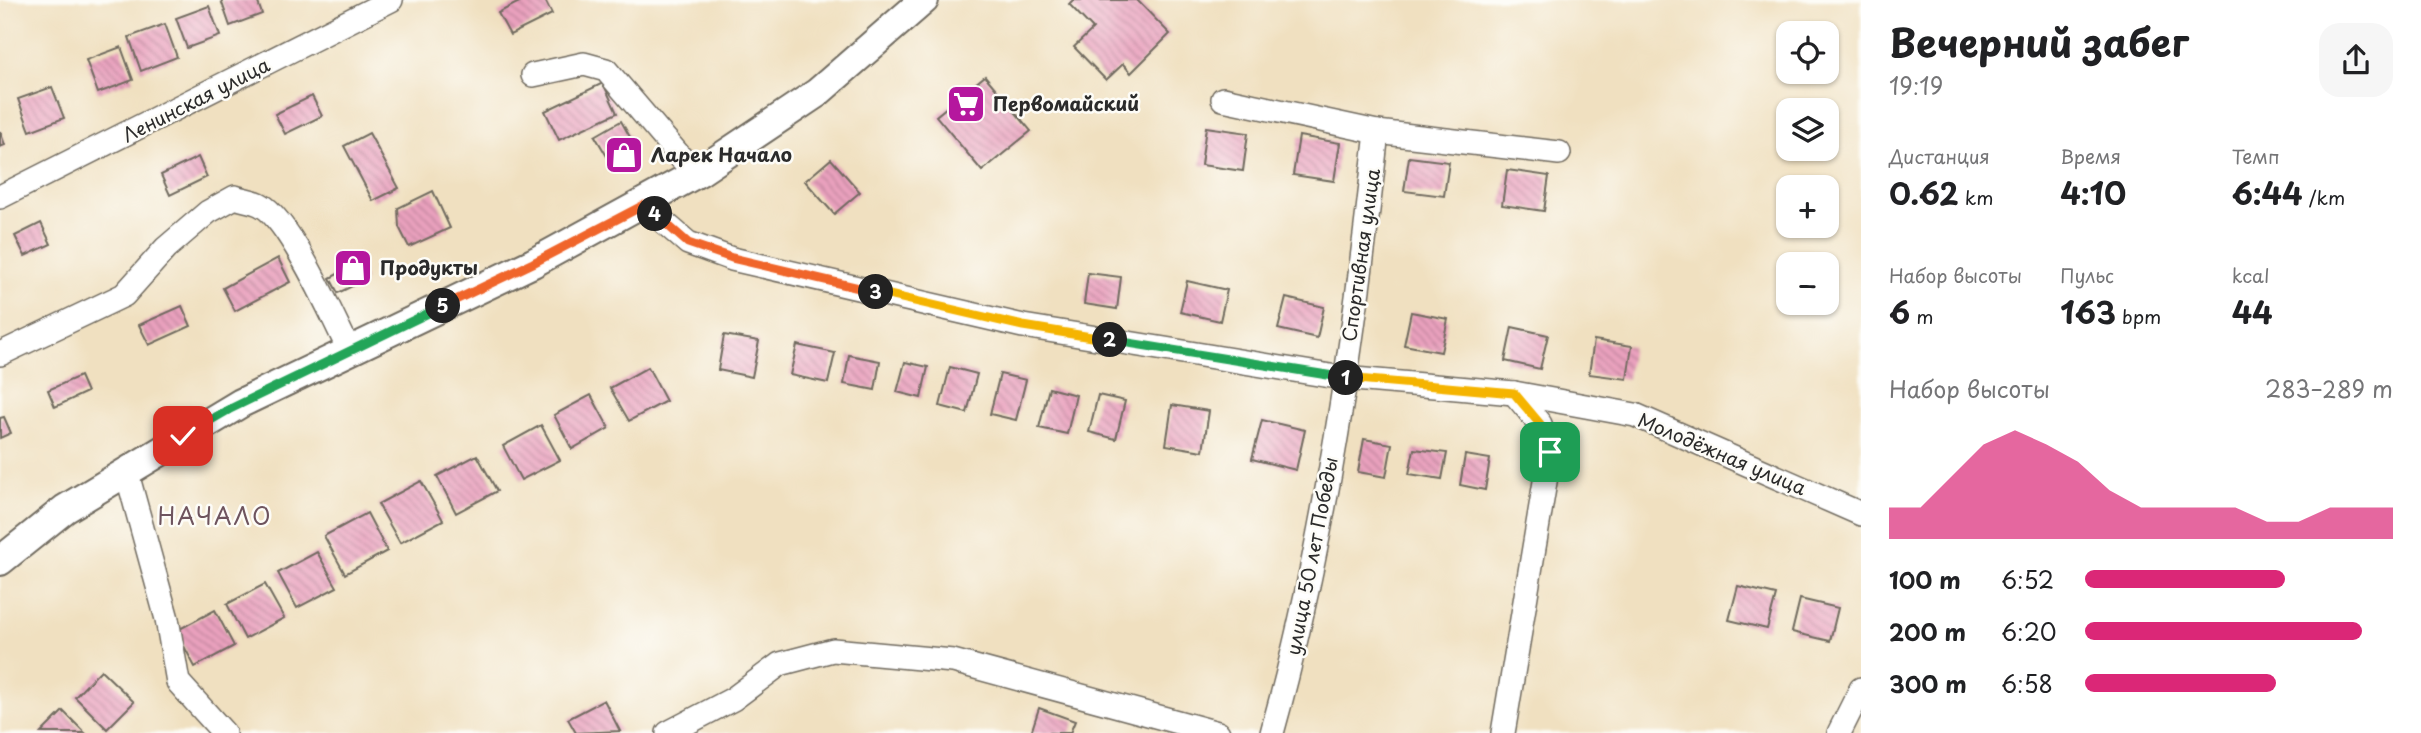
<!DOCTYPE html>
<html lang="ru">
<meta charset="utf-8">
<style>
body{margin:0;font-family:"Playpen Sans",sans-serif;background:#f6f6f6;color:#202124;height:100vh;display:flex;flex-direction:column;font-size:26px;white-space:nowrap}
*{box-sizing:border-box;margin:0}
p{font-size:23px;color:#757577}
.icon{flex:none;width:38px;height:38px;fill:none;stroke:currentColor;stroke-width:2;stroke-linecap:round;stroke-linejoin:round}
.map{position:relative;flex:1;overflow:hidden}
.panel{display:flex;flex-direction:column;background:#fff;width:560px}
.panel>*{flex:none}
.fabs{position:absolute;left:1776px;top:21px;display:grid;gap:14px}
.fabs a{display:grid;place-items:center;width:63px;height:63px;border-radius:14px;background:#fff;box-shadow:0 2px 5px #0004;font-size:35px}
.pin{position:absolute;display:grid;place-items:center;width:60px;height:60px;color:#fff;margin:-30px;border-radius:14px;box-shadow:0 4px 10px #0006}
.km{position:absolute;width:35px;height:35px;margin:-18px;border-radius:50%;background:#222;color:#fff;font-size:19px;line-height:35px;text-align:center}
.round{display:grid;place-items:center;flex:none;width:74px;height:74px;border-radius:21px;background:#f6f6f6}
.head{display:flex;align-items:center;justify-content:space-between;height:119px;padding:0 28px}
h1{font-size:38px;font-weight:700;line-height:52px}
.figures{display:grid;grid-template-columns:repeat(3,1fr);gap:10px;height:119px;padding:7px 28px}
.figures div{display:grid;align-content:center}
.figures b{font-size:30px;font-weight:700}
.figures small{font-size:19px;font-weight:400}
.figures p{font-size:19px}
.chart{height:196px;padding:14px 28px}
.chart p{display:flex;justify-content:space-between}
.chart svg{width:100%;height:126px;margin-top:7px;fill:#db2777;opacity:.7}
ul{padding:0 28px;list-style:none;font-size:23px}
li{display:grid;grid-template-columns:112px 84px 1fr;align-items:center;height:52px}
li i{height:18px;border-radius:9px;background:#db2777}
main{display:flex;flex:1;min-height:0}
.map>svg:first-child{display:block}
</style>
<main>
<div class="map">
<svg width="1861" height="733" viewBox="0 0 1861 733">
<defs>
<pattern id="building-back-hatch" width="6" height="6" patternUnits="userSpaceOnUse" patternTransform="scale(1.75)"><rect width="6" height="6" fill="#eaa1be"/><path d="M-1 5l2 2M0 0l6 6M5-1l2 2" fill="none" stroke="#be839b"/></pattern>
</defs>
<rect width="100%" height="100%" fill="#fdfcf7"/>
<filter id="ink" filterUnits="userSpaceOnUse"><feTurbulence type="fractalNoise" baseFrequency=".0143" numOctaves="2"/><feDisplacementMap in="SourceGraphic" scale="14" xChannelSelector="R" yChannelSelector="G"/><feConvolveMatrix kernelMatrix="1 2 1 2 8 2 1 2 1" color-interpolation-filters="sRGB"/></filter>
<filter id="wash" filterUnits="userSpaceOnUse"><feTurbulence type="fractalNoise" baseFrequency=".00686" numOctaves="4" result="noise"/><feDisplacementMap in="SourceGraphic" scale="28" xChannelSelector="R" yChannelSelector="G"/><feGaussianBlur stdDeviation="1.57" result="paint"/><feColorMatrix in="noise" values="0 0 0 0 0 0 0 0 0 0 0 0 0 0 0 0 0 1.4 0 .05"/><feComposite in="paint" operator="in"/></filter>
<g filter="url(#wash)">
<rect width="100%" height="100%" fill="#f0e0c0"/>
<g id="blocks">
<g fill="url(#building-back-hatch)">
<path d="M221 0H257L262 14 230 26Z"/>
<path d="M523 0H545L552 14 510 35 498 13Z"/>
<path d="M1073 0H1137L1170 34 1131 73 1123 64 1106 80 1074 47 1093 29 1069 4Z"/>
<path d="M209 6 220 36 187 48 176 18Z"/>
<path d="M165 24 177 57 141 71 129 37Z"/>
<path d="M121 47 133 80 98 93 86 60Z"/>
<path d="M985 76 1031 131 982 171 936 116Z"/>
<path d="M603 83 617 113 559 140 545 111Z"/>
<path d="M52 87 64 118 30 131 18 99Z"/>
<path d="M312 96 322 116 285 134 275 114Z"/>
<path d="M621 121 634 144 608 158 595 136Z"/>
<path d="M1206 127 1248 133 1243 171 1201 165Z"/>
<path d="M0 131 5 145 0 147Z"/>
<path d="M369 133 399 188 373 201 344 146Z"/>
<path d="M1299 136 1340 143 1334 181 1293 175Z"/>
<path d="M198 157 207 177 170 195 161 175Z"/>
<path d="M1409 157 1449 162 1444 196 1404 191Z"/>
<path d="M831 159 860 192 834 214 805 181Z"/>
<path d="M1507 170 1549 176 1544 211 1502 205Z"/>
<path d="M433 191 450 228 409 247 399 227 398 208Z"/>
<path d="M41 223 51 244 25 256 15 236Z"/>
<path d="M278 258 290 282 235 311 223 288Z"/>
<path d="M357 264 365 280 338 293 330 278Z"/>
<path d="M1088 273 1121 277 1117 309 1084 304Z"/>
<path d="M1187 281 1227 290 1220 321 1180 312Z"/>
<path d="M1286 298 1324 307 1317 338 1278 329Z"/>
<path d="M182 306 191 326 149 345 139 325Z"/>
<path d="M1411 312 1448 319 1441 352 1404 345Z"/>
<path d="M1512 327 1548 335 1540 369 1505 361Z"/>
<path d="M724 335 759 341 752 377 718 370Z"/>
<path d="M1594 340 1632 346 1627 379 1589 374Z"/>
<path d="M797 345 835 353 828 383 790 375Z"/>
<path d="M849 355 880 361 875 390 844 384Z"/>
<path d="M905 362 928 367 921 398 897 392Z"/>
<path d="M648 367 666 401 629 421 610 388Z"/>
<path d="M950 367 977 374 967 413 940 406Z"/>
<path d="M1000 374 1026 380 1016 420 990 414Z"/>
<path d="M80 376 87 392 55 407 48 390Z"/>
<path d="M1049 388 1076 395 1067 434 1039 428Z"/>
<path d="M591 395 609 428 572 449 554 415Z"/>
<path d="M1098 395 1125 401 1116 439 1089 432Z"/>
<path d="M1172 405 1209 411 1203 451 1166 445Z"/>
<path d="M4 417 11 433 0 438V418Z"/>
<path d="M1262 420 1305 430 1296 470 1252 459Z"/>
<path d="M541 425 560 460 521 480 503 446Z"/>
<path d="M1364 439 1392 444 1386 477 1358 472Z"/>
<path d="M1414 449 1447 453 1442 479 1409 474Z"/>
<path d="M477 455 497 491 456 513 437 476Z"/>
<path d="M1465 455 1490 459 1485 490 1460 485Z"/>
<path d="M421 481 443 520 400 543 378 504Z"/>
<path d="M367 513 387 551 345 574 324 536Z"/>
<path d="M317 552 337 587 297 608 278 573Z"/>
<path d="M265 584 284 618 245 639 227 604Z"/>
<path d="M1738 586 1776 595 1767 629 1729 620Z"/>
<path d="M1800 599 1838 608 1830 641 1792 632Z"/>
<path d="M215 610 234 646 195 667 176 631Z"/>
<path d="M101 670 134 702 107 729 75 697Z"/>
<path d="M604 700 620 731 576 733 568 719Z"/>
<path d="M1039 708 1075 721 1070 733H1031Z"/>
<path d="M63 711 85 733H41Z"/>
</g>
</g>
</g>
<g filter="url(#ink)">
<use href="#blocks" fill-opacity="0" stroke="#706a5f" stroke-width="2"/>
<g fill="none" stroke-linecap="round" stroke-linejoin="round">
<defs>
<g id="minor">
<path d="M533 75 584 64 606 70 683 160 699 172"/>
<path d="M1223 99 1377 132 1559 153"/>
<path d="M0 197 391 0"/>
<path d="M644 205 688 243 732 259 1023 326 1343 378 1514 393 1635 415 1861 514"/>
<path d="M0 354 124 295 166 248 208 212 235 197C243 200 254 201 261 205 290 220 334 319 349 350"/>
<path d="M126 470 167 619 178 682 224 733"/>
<path d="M668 733 733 699 780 664 833 650 953 661 1218 733"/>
<path d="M1272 733C1326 539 1355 332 1377 132"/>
<path d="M1503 733 1550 452 1540 424 1514 393"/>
<path d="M1839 733 1861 689"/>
</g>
<path id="major" d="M0 561 65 509 241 403 533 263 699 172 817 93 924 0"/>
</defs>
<use href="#minor" stroke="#706a5f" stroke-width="26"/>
<use href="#major" stroke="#706a5f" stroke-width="32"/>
<use href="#minor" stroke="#fff" stroke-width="23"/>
<use href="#major" stroke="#fff" stroke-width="28"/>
</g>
</g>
<g fill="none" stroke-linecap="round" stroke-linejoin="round" filter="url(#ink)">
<defs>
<path id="split-1" d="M1346 378 1514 393 1540 424 1550 452"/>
<path id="split-2" d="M1110 340 1346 378"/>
<path id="split-3" d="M876 292 1023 326 1110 340"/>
<path id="split-4" d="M655 214 688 243 732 258 876 292"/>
<path id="split-5" d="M443 306 533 263 644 205 655 214"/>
<path id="split-6" d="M228 410 443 306"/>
<path id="split-7" d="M183 436 228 410"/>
</defs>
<use href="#split-1" stroke="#fff" stroke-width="14"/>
<use href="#split-2" stroke="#fff" stroke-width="14"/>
<use href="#split-3" stroke="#fff" stroke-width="14"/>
<use href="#split-4" stroke="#fff" stroke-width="14"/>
<use href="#split-5" stroke="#fff" stroke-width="14"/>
<use href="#split-6" stroke="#fff" stroke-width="14"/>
<use href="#split-7" stroke="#fff" stroke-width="14"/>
<use href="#split-1" stroke="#f5b400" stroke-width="9"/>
<use href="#split-2" stroke="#22a559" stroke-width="9"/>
<use href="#split-3" stroke="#f5b400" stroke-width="9"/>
<use href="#split-4" stroke="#f0652b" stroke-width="9"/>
<use href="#split-5" stroke="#f0652b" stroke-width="9"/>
<use href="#split-6" stroke="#22a559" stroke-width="9"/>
<use href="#split-7" stroke="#22a559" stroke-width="9"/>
</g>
<defs>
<symbol id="supermarket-square" viewBox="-11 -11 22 22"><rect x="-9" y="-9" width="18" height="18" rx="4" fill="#b5179e" stroke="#fdfcf7"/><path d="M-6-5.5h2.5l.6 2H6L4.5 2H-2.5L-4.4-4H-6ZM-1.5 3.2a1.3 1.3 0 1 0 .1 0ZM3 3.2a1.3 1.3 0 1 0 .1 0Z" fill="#fff"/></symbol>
<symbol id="shop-square" viewBox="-11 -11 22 22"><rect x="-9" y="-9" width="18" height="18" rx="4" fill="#b5179e" stroke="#fdfcf7"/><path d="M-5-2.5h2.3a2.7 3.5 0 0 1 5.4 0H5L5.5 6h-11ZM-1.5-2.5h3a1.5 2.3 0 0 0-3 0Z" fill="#fff"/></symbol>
</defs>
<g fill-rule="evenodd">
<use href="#supermarket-square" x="944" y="82" width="44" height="44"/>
<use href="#shop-square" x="602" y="133" width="44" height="44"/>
<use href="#shop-square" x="331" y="246" width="44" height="44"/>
</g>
<g text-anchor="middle" stroke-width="5" stroke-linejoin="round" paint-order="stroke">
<g font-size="19" fill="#2b2b2b" stroke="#fdfcf7">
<text transform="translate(196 100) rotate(-27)" y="7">Ленинская улица</text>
<text transform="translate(1361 255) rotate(-82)" y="7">Спортивная улица</text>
<text transform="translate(1722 454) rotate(23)" y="7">Молодёжная улица</text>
<text transform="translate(1312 556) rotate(-79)" y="7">улица 50 лет Победы</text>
</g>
<g font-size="19" font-weight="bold" fill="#2b2b2b" stroke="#fdfcf7" text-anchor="start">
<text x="993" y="111">Первомайский</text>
<text x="651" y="162">Ларек Начало</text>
<text x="380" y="275">Продукты</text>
</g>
<g font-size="23" letter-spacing="2" fill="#6e545e" stroke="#fdfcf7">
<text x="215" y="525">НАЧАЛО</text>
</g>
</g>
</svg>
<div class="fabs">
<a><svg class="icon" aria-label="locate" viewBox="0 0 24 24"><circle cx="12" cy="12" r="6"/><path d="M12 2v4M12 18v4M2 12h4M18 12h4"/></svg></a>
<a><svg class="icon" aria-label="layers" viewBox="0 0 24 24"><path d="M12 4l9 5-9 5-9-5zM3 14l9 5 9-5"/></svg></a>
<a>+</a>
<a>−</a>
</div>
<div class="pin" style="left:1550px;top:452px;background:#1e9e55"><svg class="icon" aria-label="arrive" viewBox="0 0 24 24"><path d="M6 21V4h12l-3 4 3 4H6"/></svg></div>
<div class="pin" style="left:183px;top:436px;background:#d93025"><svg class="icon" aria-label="check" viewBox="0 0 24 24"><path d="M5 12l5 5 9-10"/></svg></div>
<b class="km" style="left:1346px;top:378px">1</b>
<b class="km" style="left:1110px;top:340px">2</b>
<b class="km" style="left:876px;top:292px">3</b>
<b class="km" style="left:655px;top:214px">4</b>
<b class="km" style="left:443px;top:306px">5</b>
</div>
<section class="panel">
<div class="head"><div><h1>Вечерний забег</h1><p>19:19</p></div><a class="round"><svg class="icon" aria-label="share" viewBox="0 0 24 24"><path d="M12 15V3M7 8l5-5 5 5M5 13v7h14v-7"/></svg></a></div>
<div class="figures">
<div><p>Дистанция</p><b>0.62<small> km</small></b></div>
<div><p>Время</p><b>4:10</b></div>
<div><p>Темп</p><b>6:44<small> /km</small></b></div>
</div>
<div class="figures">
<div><p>Набор высоты</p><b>6<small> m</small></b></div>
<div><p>Пульс</p><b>163<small> bpm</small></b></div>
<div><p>kcal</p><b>44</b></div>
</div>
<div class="chart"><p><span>Набор высоты</span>283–289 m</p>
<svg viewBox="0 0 160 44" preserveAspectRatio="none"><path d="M0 44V33L10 33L20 22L30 11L40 6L50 11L60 17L70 27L80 33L90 33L100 33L110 33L120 38L130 38L140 33L150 33L160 33V44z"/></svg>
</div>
<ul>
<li><b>100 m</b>6:52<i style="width:65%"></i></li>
<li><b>200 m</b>6:20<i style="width:90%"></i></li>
<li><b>300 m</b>6:58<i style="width:62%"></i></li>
</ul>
</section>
</main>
